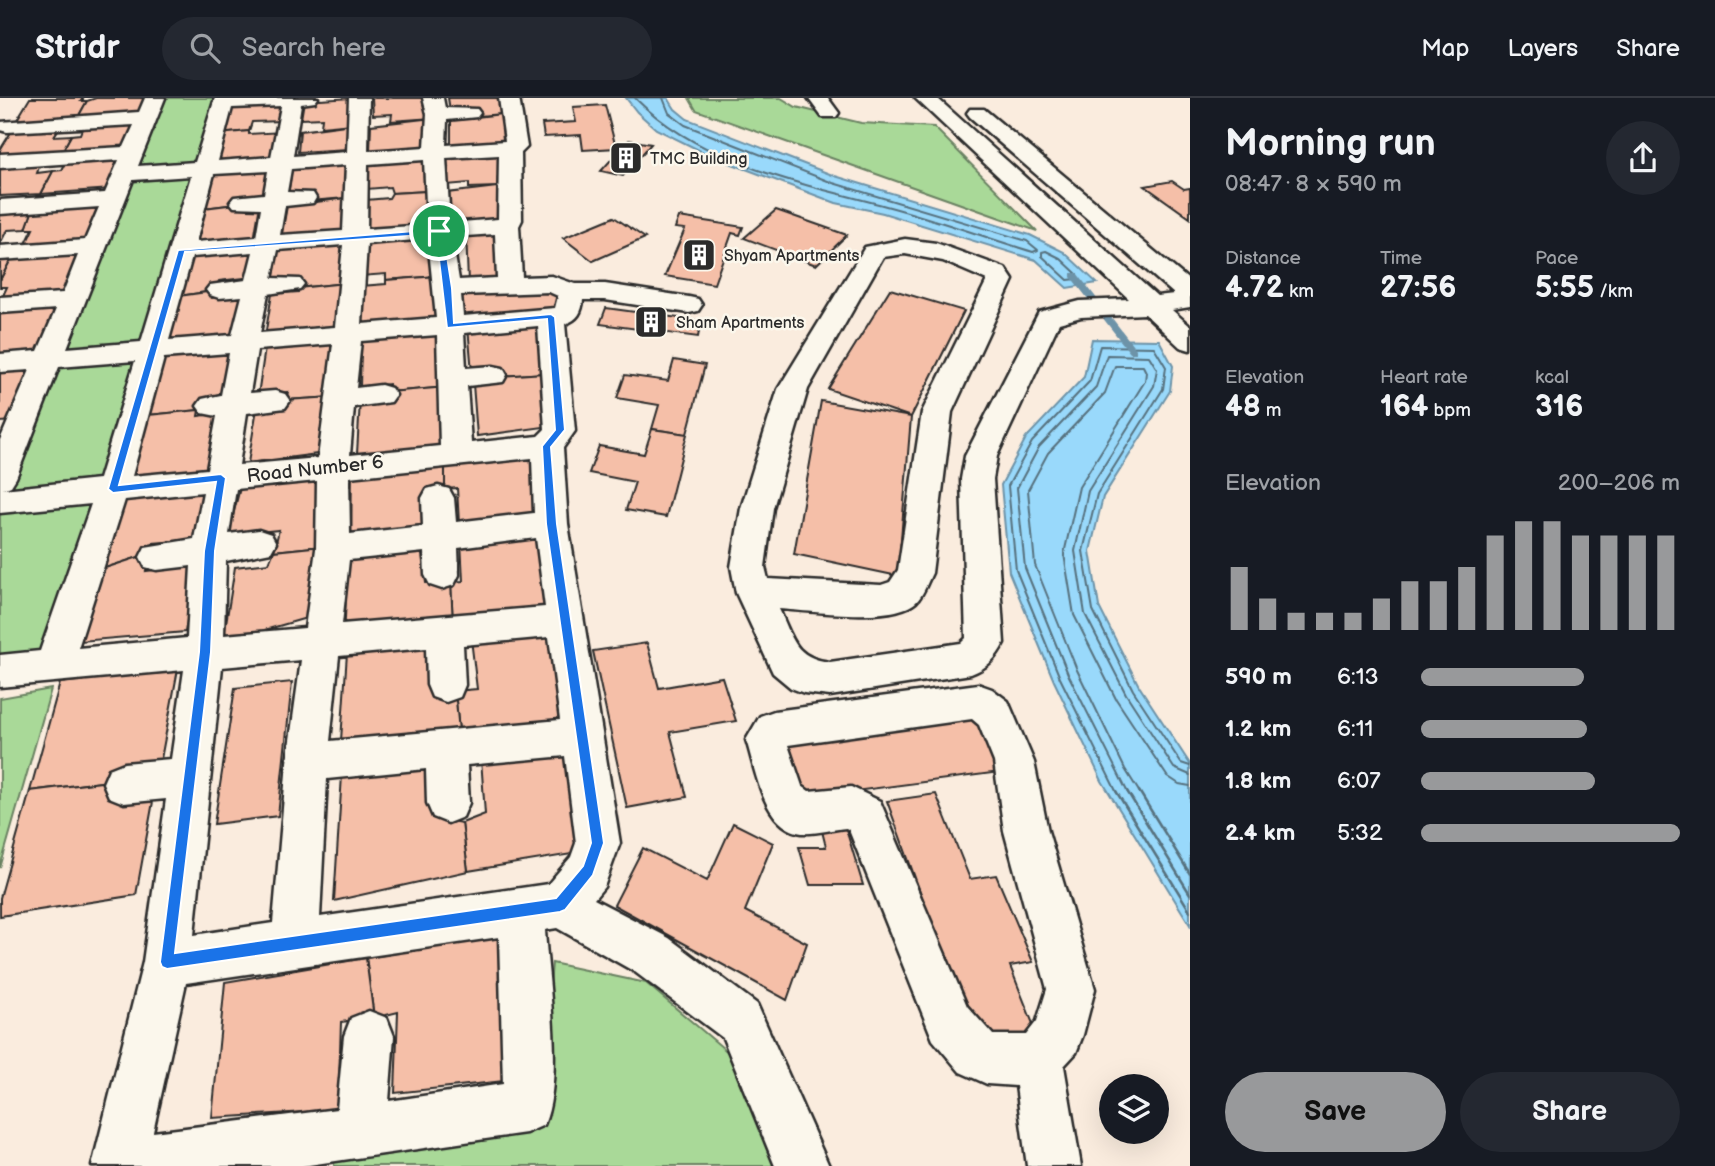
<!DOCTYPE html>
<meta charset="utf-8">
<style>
body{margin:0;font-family:"Balsamiq Sans",sans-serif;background:#242831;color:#f1f3f6;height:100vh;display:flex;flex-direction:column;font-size:26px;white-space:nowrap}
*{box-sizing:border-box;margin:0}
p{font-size:23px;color:#9ea1a6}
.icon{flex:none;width:38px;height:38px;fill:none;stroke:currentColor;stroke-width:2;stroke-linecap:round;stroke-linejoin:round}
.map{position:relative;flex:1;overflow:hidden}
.side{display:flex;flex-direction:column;background:#171b24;width:525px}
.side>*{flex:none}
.tools{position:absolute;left:1099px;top:976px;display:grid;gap:14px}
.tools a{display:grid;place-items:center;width:70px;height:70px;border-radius:50%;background:#171b24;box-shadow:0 7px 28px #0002;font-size:35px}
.pin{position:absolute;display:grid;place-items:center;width:60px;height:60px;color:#fff;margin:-30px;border:4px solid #fff;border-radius:50%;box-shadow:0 2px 7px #0007}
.round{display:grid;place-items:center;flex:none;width:74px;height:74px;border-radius:37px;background:#242831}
.overview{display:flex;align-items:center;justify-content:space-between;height:119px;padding:0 35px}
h1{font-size:38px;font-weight:700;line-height:52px}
.figures{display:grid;grid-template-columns:repeat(3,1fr);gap:10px;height:119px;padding:7px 35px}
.figures div{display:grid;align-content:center}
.figures b{font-size:30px;font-weight:700}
.figures small{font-size:19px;font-weight:400}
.figures p{font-size:19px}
.chart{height:196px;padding:14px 35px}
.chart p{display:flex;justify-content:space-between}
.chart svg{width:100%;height:126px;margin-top:7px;stroke:#98999b;stroke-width:6}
.button{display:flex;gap:14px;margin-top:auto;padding:14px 35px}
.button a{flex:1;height:80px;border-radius:42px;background:#98999b;color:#111;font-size:28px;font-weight:700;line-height:80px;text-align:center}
.button a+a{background:#242831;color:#f1f3f6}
ul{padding:0 35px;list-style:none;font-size:23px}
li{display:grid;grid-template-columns:112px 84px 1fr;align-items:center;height:52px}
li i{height:18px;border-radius:9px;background:#98999b}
header{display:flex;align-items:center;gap:42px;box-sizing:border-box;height:98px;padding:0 35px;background:#171b24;border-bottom:2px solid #363941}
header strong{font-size:33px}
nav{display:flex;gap:38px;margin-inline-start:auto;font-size:24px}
.search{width:490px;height:63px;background:#242831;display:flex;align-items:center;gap:18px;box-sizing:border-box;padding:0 24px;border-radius:38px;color:#9ea1a6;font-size:26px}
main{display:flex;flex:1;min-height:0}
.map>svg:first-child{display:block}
</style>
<header>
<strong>Stridr</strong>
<div class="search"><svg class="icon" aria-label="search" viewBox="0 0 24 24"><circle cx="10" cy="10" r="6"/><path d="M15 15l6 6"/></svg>Search here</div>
<nav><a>Map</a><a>Layers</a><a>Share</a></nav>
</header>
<main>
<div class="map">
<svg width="1190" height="1068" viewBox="0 0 1190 1068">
<rect width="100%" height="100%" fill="#faecde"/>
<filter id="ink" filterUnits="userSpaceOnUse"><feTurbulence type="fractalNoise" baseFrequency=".0143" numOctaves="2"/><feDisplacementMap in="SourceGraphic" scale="14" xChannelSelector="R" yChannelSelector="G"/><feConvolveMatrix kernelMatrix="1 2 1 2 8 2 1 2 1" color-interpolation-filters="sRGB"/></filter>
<g filter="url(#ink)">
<g fill="#a9d998" stroke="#6a8262" stroke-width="2">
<path d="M161 0H219L196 70 134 73Z"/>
<path d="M689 0H781L796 9 861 25 934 29 1037 133 696 12Z"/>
<path d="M197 74 148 250 53 257 130 79Z"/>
<path d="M138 262 112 386 2 396 50 267Z"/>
<path d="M105 404 49 562 0 563V409Z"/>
<path d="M51 591 0 770V600Z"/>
<path d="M552 865 646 885 736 961 775 1068H334V1062L539 1017Z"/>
</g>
<g fill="#99d9fb" stroke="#6d93a8" stroke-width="2">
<path d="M626 0H668L675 11 687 21 835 78 1030 137 1064 154 1097 185 1067 190 1036 162 883 115 836 105 711 58 656 31 637 14Z"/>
<path d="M1092 241 1159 242 1173 268 1170 293 1103 399 1090 453 1099 509 1139 588 1190 666V827L1102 683 1054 583 1009 474 1001 387 1026 340 1084 279Z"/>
</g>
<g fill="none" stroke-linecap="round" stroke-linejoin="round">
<g stroke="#57717e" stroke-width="2">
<path d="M635 0C701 66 799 85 886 108 935 121 984 139 1033 154L1038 152 1027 143 833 85 685 27 669 15 663 0"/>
<path d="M1046 153 1060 160 1077 176V181L1068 182 1042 158V154Z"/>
<path d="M1117 695 1060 580 1016 472 1008 388 1032 344 1090 283 1100 248 1154 249 1166 269 1163 291 1097 396 1083 453 1093 512 1133 592 1181 665 1190 668"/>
<path d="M1128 695 1068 576 1025 470 1017 390 1039 349 1096 289 1107 257 1149 258 1157 271 1154 288 1088 393 1075 453 1085 516 1126 596 1174 670 1190 677"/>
<path d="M1140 695 1125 671 1077 572 1035 467 1028 392 1048 355 1105 295 1115 268H1143L1146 274 1145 283 1079 389 1064 456 1074 517 1116 601 1167 678 1179 686 1190 688"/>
</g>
<g stroke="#57717e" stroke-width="2.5">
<path d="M1116 693 1190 813"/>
<path d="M1127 693 1190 796"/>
<path d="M1139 693 1190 776"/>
</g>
<path fill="#6d93a8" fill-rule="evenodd" d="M1071 175H1077L1136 251V255H1130L1071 179Z"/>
</g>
<g fill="#f5bfa8" stroke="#2b2b2b" stroke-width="2">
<path d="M30 0H83L81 3H87L77 21 15 25Z"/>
<path d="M96 0H148L141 17 77 21 87 3Z"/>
<path d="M352 0 353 26 321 29 322 20 301 21 304 3Z"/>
<path d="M372 0H432L433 20 391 23 392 16 373 17Z"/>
<path d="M448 0H504L502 16 479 18 478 10 450 12Z"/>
<path d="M287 4 283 23 252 24 249 33 219 36 226 8Z"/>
<path d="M605 7 616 50 583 52 581 37 544 39 542 26 576 24 573 9Z"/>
<path d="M502 16 503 45 451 48V22Z"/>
<path d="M433 20 430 49 370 53 371 27Z"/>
<path d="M140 23 127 53 60 57 71 37 80 36 84 26Z"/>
<path d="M353 26 348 51 298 54 300 33Z"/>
<path d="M61 28 54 38 71 37 60 57 0 61V52L13 31Z"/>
<path d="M249 33V36L282 34 277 61 211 65 219 36Z"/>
<path d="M629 42 651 46 623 78 601 73Z"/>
<path d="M500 55 497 89 469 90V85L447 87 445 59Z"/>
<path d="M126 58 112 91 41 96 53 73 62 72 67 62Z"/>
<path d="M425 60 428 93 392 95 390 89 367 91V65Z"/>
<path d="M41 63 37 75 53 73 41 96 0 98V66Z"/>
<path d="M351 65 346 100 310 103 312 94 288 97 292 70Z"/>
<path d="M273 71 267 96 241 97 236 106 204 110 213 75Z"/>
<path d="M1172 83 1184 91 1190 90V120L1145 88Z"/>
<path d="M497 89 501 123 450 127 447 95Z"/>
<path d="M428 93 436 129 364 134 366 102 389 100 392 95Z"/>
<path d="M346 100 347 134 281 141 287 108Z"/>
<path d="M236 106 239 110 267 109 261 141 195 147 204 110Z"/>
<path d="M105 109 89 148 23 152 33 131H26L32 114Z"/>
<path d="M776 112 847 137 816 167 744 140Z"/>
<path d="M32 114 26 131 7 132 0 146V117Z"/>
<path d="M614 119 645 140 593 163 563 140Z"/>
<path d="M679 119 743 129 740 137 732 135 714 186 665 178 685 131 675 130Z"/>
<path d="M495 132 501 182 468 184 466 134Z"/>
<path d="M436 137 438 178 386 182V176L361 178 362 142Z"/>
<path d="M353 143 345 185 298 190 273 186 278 149Z"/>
<path d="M259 149 253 179 219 183 214 193 179 198 191 155Z"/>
<path d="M88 155 70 198 0 204 7 189H0V182L11 161Z"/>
<path d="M11 161 0 182V162Z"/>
<path d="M438 178 440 223 359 229 361 188 386 186V182Z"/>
<path d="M345 185 343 230 265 238 272 196 298 194V190Z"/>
<path d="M560 191 563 213 459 219V197Z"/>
<path d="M890 191 964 213 911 319 828 291Z"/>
<path d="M214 193 212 200 247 197 239 235 168 245 179 198Z"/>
<path d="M68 206 48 255 0 259V211Z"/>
<path d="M606 210 701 223 698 239 600 226Z"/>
<path d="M538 226 545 275 500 278 472 274 468 229Z"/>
<path d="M444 236 447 289 389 294V286L360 289 361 243Z"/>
<path d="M337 244 333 299 286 302 288 294 258 297 265 250Z"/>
<path d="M240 254 231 301 201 304 199 312 138 318 153 261Z"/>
<path d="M674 262 705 267 687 336 652 331 659 307 617 300 625 277 668 283Z"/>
<path d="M40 266 16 323 0 324V269Z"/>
<path d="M545 275 551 328 477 338 473 286 500 278Z"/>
<path d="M447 289 450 347 357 356 360 302 389 294Z"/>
<path d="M333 299 325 355 248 365 257 310 286 302Z"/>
<path d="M821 303 911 319 898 478 794 456Z"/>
<path d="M199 312 198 318 228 314 219 370 121 380 138 318Z"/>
<path d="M652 331 687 336 666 419 626 412 635 384 589 375 599 348 644 356Z"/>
<path d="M538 351 540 417 459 426 457 390 445 391V362Z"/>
<path d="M445 362V391L426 393V431L351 443 352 372Z"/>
<path d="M322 378V448L274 453 279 432 228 437 242 382Z"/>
<path d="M213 387 203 441 153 445 151 455 102 471 123 396Z"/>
<path d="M548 433 551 509 453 528 451 484 463 483 461 443Z"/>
<path d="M322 448 317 517 223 544 235 469 269 465 274 453Z"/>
<path d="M421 449 426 485 451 484 453 528 344 541 348 456Z"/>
<path d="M151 455 146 473 196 467 185 534 81 543 102 471Z"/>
<path d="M550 533 564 630 460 643 455 593 477 591 471 541Z"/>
<path d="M426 545 455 593 460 643 340 657 347 555Z"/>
<path d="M647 545 659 590 722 579 736 623 670 634 687 699 627 710 593 553Z"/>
<path d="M178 571 161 661 120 666 117 682 30 693 60 585Z"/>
<path d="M292 584 278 718 214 726 235 590Z"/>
<path d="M975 620 1000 674 802 700 786 645Z"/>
<path d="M572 653 578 755 468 773 462 725 485 716 481 661Z"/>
<path d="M432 664V720L462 725 468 773 334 803 342 677Z"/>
<path d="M117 682 156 687 136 797 0 818V800L30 693Z"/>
<path d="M936 696 970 781 996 777 1033 864 1010 868 1037 936 976 947 887 703Z"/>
<path d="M733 725 773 745 745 813 807 845 787 902 614 807 643 750 707 783Z"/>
<path d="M845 728 863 787H810L799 749H826L821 729Z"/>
<path d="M507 837 513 982 395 995 398 914 374 920 366 860Z"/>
<path d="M366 860 374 920 341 924 338 1012 212 1020 225 884Z"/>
</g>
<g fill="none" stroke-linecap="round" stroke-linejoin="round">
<defs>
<g id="minor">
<path d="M145 0H165L138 68 195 64 215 0H318L315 4 301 6 293 58 347 54 349 0H369L368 53 425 49 427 16 423 0H443L445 10 477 11 480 15 477 19 447 22 446 47 505 43 499 0H519L527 49 521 55 522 122 519 128 522 179 552 178 575 186H605L689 199 698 201 702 207 698 213 689 215 605 202H583C582 214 578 222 565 226L575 333 563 350 568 426 620 745 604 789 594 801 669 840 757 906 829 1068H775L723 940 635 874 557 830 545 832C548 885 564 980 544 1027L526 1035 302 1068H92L143 864 166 701 124 705 109 699 103 685 109 671 124 665 171 661 184 572 0 589V557L40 553 91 406 0 415V342L30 272 0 274V256L38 253 56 211 0 215V199L63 195 78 157 0 162V148L85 142 99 109 0 116V102L105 95 119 62 0 70V56L124 49 134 27 7 34 0 32V24L139 14ZM281 8 271 59 218 63 232 10ZM499 57 498 121 450 125 446 60ZM424 62 427 127 367 131 368 66ZM346 67 343 133 280 137 285 108 313 105 316 100 313 95 287 94 291 71ZM268 73 264 96 234 99 230 104 234 109 261 110 256 139 196 144 214 76ZM191 78 141 244 67 250 133 82ZM495 136 497 180 459 182 452 139ZM428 141 436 220 362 226 367 146ZM343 147 335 229 260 235 268 196 300 191 304 186 300 181 272 180 278 152ZM253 154 246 182 210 187 206 192 210 197 219 200 242 198 232 237 169 242 192 159ZM549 194 558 198 555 210 463 218 461 197ZM538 228 545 331 538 338 471 345 467 288 503 284 507 277 503 270 493 268 466 270 464 235ZM437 237 440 348 350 357 354 309 391 304 396 297 391 290 381 287 356 290 361 243ZM333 246 318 360 239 367 247 315 285 310 290 303 285 296 275 293 250 295 257 252ZM229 255 221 297 202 301 197 308 202 315 217 318 207 371 132 378 164 260ZM135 263 99 381 3 391 11 388 16 380 59 269ZM532 360 534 415 456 424 454 400 449 391 438 388 427 391 422 400 423 428 350 436 349 379ZM317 383 316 451 305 530 224 537 226 463 271 454 276 445 271 436 259 432 229 436 236 391ZM203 394 194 441 145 449 140 459 145 469 157 472 191 468 187 540 78 550 125 402ZM536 440 545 509 342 526 349 462 424 454 425 477 430 487 442 491 454 487 459 477 458 450ZM549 539 560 622 330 643 339 558 426 550 427 587 432 599 446 604 460 599 465 587 463 547ZM301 562 287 664 273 825 194 837 222 569ZM565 658 576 745 571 759 548 786 320 819 327 681 426 671 427 705 433 719 448 725 463 719 469 705 467 667ZM499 839 503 986 389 1003 394 938 387 920 369 913 351 920 344 938 337 1011 153 1034 186 885Z"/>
<path d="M808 0H828L839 15 836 19H822Z"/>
<path d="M915 0H937L1157 198 1174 196 970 19 967 15 970 11H984L1190 183V209L1172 212 1190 228V252L1180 249 1145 216 1081 219 1059 225 997 358 993 381 1004 545C996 561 987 570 971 576L830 598 804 595 791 590 773 575 736 495 731 469 741 410 778 291 865 149 905 141 936 145 1005 170 1013 182 952 314 932 475C928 483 923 498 916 504 892 525 811 513 779 511 793 540 794 560 830 564L961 545 966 540 961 381 965 358 1039 214 1080 203 1129 201ZM905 156 943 163 987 182 922 314 898 472 890 484 881 487 768 481 765 469 773 410 808 291 883 159Z"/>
<path d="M978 586 992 591 1008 603 1034 664 1048 733 1095 891 1083 937 1076 955 1064 968 1081 1068H1027L1016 988 987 986 960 974 933 942 849 732 846 730C833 731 816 736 802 735 763 730 756 672 746 642L760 618 774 613ZM972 621 979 627 994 664 1004 733 1047 891 1037 923 1026 937H993L967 908 880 703 851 689 809 693 802 688 788 647Z"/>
</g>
</defs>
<use href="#minor" stroke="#2b2b2b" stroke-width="5"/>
<use href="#minor" fill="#fbf7ec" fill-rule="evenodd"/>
</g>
</g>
<path fill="#1a73e8" stroke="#fff" stroke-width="2" fill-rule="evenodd" d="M439 131 443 133 452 190 454 225 551 216 555 219 565 332 551 349 557 426 604 745 593 777 565 812 560 814 167 871 162 869 160 864 199 554 204 453 216 384 113 395 108 391 178 152ZM436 136 447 230 547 221 555 332 542 348 546 426 591 745 583 768 556 800 175 855 211 554 215 453 226 380 221 376 119 387 185 154Z"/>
<defs>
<symbol id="building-square" viewBox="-11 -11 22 22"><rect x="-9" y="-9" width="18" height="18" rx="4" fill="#2b2b2b" stroke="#fbf7ec"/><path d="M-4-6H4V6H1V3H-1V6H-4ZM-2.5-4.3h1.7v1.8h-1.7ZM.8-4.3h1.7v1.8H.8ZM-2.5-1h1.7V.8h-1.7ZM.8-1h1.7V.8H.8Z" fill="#fff"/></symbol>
</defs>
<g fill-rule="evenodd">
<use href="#building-square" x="607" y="41" width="38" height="38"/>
<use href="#building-square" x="680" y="138" width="38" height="38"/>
<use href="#building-square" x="632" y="205" width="38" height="38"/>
</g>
<g text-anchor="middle" stroke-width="5" stroke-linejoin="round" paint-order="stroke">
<g font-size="16" fill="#2b2b2b" stroke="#fbf7ec" text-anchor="start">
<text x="650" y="66">TMC Building</text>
<text x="724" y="163">Shyam Apartments</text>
<text x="676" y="230">Sham Apartments</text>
</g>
<g font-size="19" fill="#2b2b2b" stroke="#fbf7ec">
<text transform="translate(315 370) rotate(-6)" y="7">Road Number 6</text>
</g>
</g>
</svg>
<div class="tools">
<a><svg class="icon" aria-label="layers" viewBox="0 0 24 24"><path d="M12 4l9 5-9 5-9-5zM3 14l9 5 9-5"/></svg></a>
</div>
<div class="pin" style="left:439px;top:133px;background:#1e9e55"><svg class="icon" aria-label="arrive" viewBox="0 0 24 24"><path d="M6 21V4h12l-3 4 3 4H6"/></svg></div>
</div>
<section class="side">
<div class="overview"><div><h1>Morning run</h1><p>08:47 · 8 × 590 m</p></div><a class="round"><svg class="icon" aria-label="share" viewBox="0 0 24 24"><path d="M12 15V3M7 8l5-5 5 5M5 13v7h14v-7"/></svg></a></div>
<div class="figures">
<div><p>Distance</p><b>4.72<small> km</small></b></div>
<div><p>Time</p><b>27:56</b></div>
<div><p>Pace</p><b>5:55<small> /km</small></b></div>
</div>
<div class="figures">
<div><p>Elevation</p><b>48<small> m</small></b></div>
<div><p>Heart rate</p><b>164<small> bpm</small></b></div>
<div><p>kcal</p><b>316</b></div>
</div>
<div class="chart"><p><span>Elevation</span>200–206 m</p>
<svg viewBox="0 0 160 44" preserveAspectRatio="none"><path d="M5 44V22M15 44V33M25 44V38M35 44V38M45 44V38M55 44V33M65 44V27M75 44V27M85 44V22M95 44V11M105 44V6M115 44V6M125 44V11M135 44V11M145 44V11M155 44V11"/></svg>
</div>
<ul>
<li><b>590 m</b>6:13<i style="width:63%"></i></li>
<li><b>1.2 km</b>6:11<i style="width:64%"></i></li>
<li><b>1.8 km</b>6:07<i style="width:67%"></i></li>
<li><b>2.4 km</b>5:32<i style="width:100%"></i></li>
</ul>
<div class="button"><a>Save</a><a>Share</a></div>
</section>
</main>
